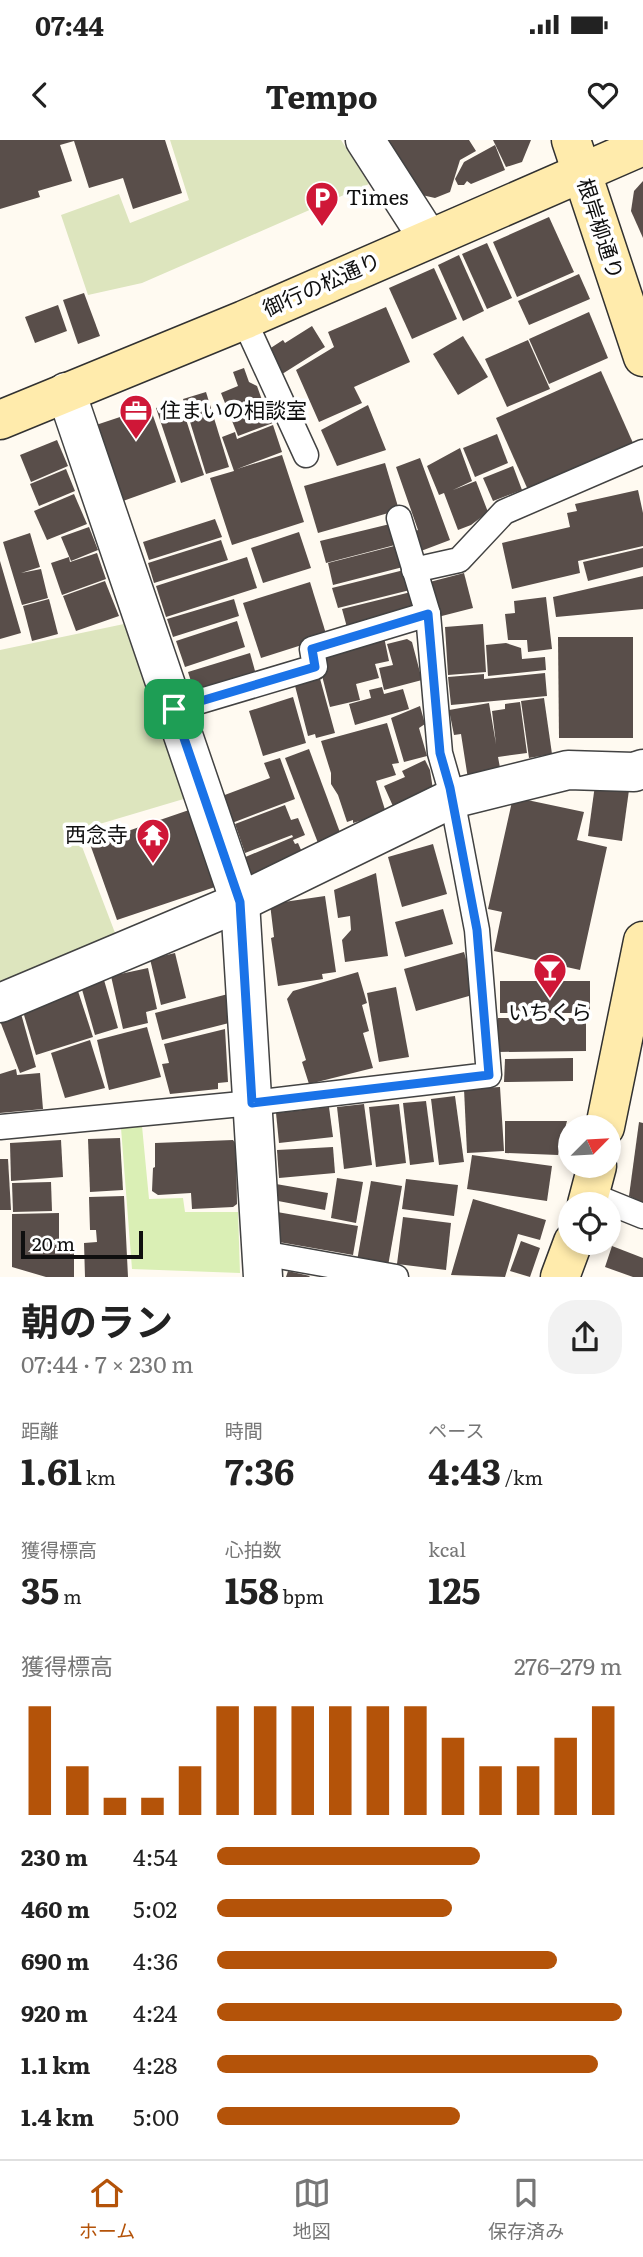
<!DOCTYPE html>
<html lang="ja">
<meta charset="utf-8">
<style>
body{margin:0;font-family:Literata,"Noto Sans JP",serif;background:#f2f2f2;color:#222;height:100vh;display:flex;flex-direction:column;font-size:26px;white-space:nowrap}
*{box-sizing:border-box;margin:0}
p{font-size:23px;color:#767676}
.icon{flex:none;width:38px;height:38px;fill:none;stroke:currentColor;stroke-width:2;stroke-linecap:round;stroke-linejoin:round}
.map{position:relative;height:1137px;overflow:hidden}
.drawer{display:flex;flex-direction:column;background:#fff;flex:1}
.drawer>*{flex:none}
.needle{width:46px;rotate:66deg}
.tools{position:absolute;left:558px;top:975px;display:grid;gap:14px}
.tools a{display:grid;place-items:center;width:63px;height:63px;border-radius:50%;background:#fff;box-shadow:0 4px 10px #0003;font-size:35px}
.scale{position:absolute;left:21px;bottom:18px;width:122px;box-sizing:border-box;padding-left:7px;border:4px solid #0f0f0f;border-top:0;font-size:19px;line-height:24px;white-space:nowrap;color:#0f0f0f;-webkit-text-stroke:5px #fff;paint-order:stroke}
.pin{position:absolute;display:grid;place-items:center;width:60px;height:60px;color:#fff;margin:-30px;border-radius:14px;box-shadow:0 4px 10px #0006}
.round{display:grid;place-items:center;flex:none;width:74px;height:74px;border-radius:28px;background:#f2f2f2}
.headline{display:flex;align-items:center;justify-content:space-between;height:119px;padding:0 21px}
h1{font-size:38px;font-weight:700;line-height:52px}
.metrics{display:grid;grid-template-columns:repeat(3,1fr);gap:10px;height:119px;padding:7px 21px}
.metrics div{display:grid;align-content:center}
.metrics b{font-size:35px;font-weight:700}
.metrics small{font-size:19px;font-weight:400}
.metrics p{font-size:19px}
.chart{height:196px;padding:14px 21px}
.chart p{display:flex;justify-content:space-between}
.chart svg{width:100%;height:126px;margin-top:7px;stroke:#b45309;stroke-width:6}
ul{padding:0 21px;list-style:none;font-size:23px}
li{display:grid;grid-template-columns:112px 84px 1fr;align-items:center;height:52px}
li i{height:18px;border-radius:9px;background:#b45309}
.status{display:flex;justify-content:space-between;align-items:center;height:49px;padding:0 35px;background:#fff;direction:ltr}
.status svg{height:19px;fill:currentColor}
header{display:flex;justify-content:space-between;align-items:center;height:91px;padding:0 21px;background:#fff;font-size:32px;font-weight:700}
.tab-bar{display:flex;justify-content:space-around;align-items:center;height:98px;border-top:2px solid #e0e0e0;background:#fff;font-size:19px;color:#767676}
.tab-bar a{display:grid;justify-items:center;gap:4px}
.tab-bar .on{color:#b45309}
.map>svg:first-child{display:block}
</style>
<div class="status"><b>07:44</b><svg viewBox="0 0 49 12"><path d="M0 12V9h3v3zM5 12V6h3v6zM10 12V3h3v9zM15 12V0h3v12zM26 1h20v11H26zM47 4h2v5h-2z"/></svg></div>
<header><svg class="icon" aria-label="back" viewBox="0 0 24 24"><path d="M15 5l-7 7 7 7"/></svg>Tempo<svg class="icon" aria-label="heart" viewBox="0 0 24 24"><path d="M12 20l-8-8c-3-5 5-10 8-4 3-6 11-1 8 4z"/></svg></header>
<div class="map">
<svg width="643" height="1137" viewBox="0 0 643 1137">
<rect width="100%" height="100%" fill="#fffaf1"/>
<path fill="#daefb5" d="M142 986 149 1059 183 1058 185 1072H238L240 1133 132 1129 121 988Z"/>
<g fill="#dde5be">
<path d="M170 0H341L369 44 142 143 88 155 61 75 119 54 130 83 189 60Z"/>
<path d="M124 484 187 658 76 691 117 798 0 847V510Z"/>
</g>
<g fill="#594e4a">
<path d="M0 0H165L182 53 133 69 123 38 89 48 74 1 60 5 72 41 38 51 40 57 0 69Z"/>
<path d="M379 0H469L476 11 460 20 450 52 435 58 413 53Z"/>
<path d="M493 0H531L522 22 506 27Z"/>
<path d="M495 5 505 30 471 44 467 41 464 45H458L455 39 464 22Z"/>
<path d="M643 41V98L631 71 634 51Z"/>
<path d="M549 77 574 132 517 157 493 102Z"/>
<path d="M487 103 512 158 487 169 462 114Z"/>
<path d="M459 115 484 171 463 181 438 125Z"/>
<path d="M434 128 457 179 412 199 389 148Z"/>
<path d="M579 134 590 159 529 185 518 161Z"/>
<path d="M84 153 100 196 78 204 63 160Z"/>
<path d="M58 165 67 191 35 203 25 177Z"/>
<path d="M386 167 410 222 354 247 362 263 319 282 296 230 334 207 328 192Z"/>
<path d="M589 172 608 218 549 244 529 199Z"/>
<path d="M312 186 325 207 279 236 263 213 283 200 285 203Z"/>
<path d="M463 196 488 237 458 255 433 214Z"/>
<path d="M528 200 550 249 507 267 485 219Z"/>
<path d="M244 228 249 242 257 246 262 260 265 259 273 283 238 296 221 253 238 246 233 232Z"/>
<path d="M601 231 633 303 528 350 496 278Z"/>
<path d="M206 252 229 327 206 334 183 259Z"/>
<path d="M180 261 204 335 181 343 156 268Z"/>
<path d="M368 265 386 310 337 326 321 290Z"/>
<path d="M150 267 176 342 123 361 96 285Z"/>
<path d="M273 285 282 312 237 329 282 315 304 382 232 405 210 338 234 331 222 297 235 292 237 299Z"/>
<path d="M497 294 508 323 475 337 463 308Z"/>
<path d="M57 300 68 326 31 342 20 315Z"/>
<path d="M460 308 472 341 453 350 476 341 488 372 471 385 458 390 444 353 439 355 427 326Z"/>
<path d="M420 318 450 400 421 411 413 392 418 390 396 327Z"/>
<path d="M385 323 399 370 318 393 304 346Z"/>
<path d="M513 326 522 350 493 361 483 338Z"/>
<path d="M66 329 75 351 39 366 30 344Z"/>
<path d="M638 350 643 373V406L578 421 580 433 512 449 502 403 570 387 567 373 577 371 575 364Z"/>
<path d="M74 354 87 384 47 400 34 371Z"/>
<path d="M215 379 222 397 149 420 143 402Z"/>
<path d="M390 384 395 405 326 423 320 401Z"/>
<path d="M89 387 98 410 71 421 61 397Z"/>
<path d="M299 392 311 428 263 443 251 408Z"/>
<path d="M30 393 40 427 21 433 41 429 48 458 22 465 3 402Z"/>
<path d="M221 400 228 420 154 443 148 423Z"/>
<path d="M398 405 403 427 333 445 328 423Z"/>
<path d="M643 408V427L588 441 583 422Z"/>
<path d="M97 413 106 439 62 455 51 423 69 417 70 422Z"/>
<path d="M247 417 257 448 166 477 156 446Z"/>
<path d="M0 421 21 493 0 499Z"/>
<path d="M404 430 410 450 338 468 332 448Z"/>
<path d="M464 433 473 468 434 478 426 443Z"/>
<path d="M643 436V469L556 477 553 457Z"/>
<path d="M105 441 119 476 76 491 63 456Z"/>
<path d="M310 442 327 497 261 518 243 463Z"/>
<path d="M411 452 417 474 348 491 342 469Z"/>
<path d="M546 457 552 509 528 512 527 500H508L505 474 515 473 514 461Z"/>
<path d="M49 459 58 494 32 501 23 466Z"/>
<path d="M234 459 239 476 173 497 167 479Z"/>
<path d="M237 481 245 507 185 527 176 501Z"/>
<path d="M483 484 486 532 448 535 445 487Z"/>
<path d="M384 497 389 521 375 524 379 538 356 544 360 560 330 567 318 520 323 513Z"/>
<path d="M558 497H633V598H559Z"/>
<path d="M407 499 412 502 422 540 384 550 379 528 393 525 387 504Z"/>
<path d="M506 503 521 508 522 519 545 517 546 530 488 536 486 505Z"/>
<path d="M250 513 257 538 196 557 188 532Z"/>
<path d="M545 533 547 556 451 565 448 537 484 534V539Z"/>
<path d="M319 535 335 593 316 598 315 594 308 596 294 542Z"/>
<path d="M382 547 384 554 403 549 409 569 355 585 349 564 371 558 369 550Z"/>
<path d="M293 557 306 603 263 616 249 571Z"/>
<path d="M544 558 552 614 529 618 521 561Z"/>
<path d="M520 562 527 613 498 617 501 633 468 639 461 594 454 595 449 570 489 563 496 604 492 571 505 569V564Z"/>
<path d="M420 566 425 584 419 588 427 616 404 622 391 578Z"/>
<path d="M387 583 399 623 392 624 396 635 376 641 386 673 353 683V680L347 682 338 655 331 644V633L321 601Z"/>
<path d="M309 609 341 695 318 703 285 618Z"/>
<path d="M280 618 295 659 232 683 222 656 270 638 264 623Z"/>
<path d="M425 620 430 630 434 656 396 673 384 646 405 637 402 631Z"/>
<path d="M595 645 629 650 622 701 588 696Z"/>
<path d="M513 657 584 672 577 700 607 707 580 830 494 811 502 772 488 769Z"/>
<path d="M285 665 291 680 298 678 305 695 293 700 295 704 298 703 305 719 259 738 250 734 243 718 293 697 292 695 245 713 235 684Z"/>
<path d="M189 670 215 747 117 780 90 704Z"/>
<path d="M433 704 447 754 402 767 388 717Z"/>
<path d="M376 733 388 816 345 822 342 800 351 790 350 776 338 778 334 750Z"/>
<path d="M325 756 336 832 322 834 323 839 278 846 271 798 274 797 270 764Z"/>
<path d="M443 769 453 804 405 817 395 782Z"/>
<path d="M464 812 476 854 416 871 404 829Z"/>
<path d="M175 813 186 858 161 865 150 819Z"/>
<path d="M148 828 157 869 146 872 148 883 123 889 111 836Z"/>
<path d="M358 832 367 863 362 865 369 891 363 893 373 928 309 944 302 922 306 920 287 859 293 851Z"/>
<path d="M104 840 118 888 95 895 81 846Z"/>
<rect x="500" y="841" width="90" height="32"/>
<path d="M396 847 409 917 379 922 367 853Z"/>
<path d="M77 848 93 897 36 915 21 865Z"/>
<path d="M228 854 229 883 162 900 155 873Z"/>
<path d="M20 870 36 927 20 933 0 881Z"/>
<path d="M498 878H586V911L498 912Z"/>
<path d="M147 887 161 937 109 950 97 900Z"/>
<path d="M225 889 228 942 218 943V949L170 954 162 924 169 923 164 904Z"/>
<path d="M90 900 105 948 65 958 51 913Z"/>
<path d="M573 918V941L504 942 505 919Z"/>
<path d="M16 929 17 935 40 933 43 969 0 973V934Z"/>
<path d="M500 947 504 1011 467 1013 464 949Z"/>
<path d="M455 956 464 1022 439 1025 431 959Z"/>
<path d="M426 961 434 1022 410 1025 403 963Z"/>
<path d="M364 964 372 1025 344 1029 337 967Z"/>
<path d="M399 964 406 1023 376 1027 369 967Z"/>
<path d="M329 967 333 997 279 1003 276 973Z"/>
<path d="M505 981H567L558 1015 505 1013Z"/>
<path d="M639 982 643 983V1063L629 1056Z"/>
<path d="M120 998 123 1050 90 1052 88 999Z"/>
<path d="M61 1000 63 1037 11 1041 10 1003Z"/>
<path d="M233 1000 236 1004 237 1064 233 1067 192 1069 191 1053 158 1055 152 1051 153 1028 155 1027V1003Z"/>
<path d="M333 1007 335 1033 279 1038 277 1010Z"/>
<path d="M472 1015 552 1026 547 1061 467 1049Z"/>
<path d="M0 1019H8L11 1070H0Z"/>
<path d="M337 1038 363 1042 356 1083 331 1078Z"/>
<path d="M406 1039 458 1045 454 1076 402 1069Z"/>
<path d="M371 1041 402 1046 388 1126 357 1121Z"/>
<path d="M51 1042 52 1071 13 1072 12 1043Z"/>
<path d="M276 1044 328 1053 325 1070 273 1060Z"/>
<path d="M124 1056 128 1137H85L84 1103 97 1102 96 1090H90L89 1057Z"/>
<path d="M473 1059 546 1080 540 1100 518 1094 505 1137 451 1135Z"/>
<path d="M277 1072 358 1086 353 1115 273 1101Z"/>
<path d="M59 1073V1100H50V1103H70V1114L74 1113V1137H46L12 1127V1074Z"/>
<path d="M403 1077 451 1083 446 1130 397 1124Z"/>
<path d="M521 1101 540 1108 530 1137 510 1131Z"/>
<path d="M612 1106 643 1118V1137H633L605 1127Z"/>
<path d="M288 1131 310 1136 309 1137H286Z"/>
</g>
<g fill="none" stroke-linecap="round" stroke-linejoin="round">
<defs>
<g id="lane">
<path d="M244 180 306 315"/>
<path d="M414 430 459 420 504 372 643 312"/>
<path d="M174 569 315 527 312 509 428 474"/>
<path d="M0 987 252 963 489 935 477 790 450 648 440 613 428 474 399 378"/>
<path d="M591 1055 643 1076"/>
<path d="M262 1113 396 1137"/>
</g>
<g id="street">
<path d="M365 0 428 98"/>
<path d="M66 252 240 762 263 1137"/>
<path d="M0 863 240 762 451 659 568 630 634 632 643 629"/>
</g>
<g id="secondary">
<path d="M571 0 643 217"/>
<path d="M0 280 244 180 643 6"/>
<path d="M605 987 643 801"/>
<path d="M587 1064 597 1026"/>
<path d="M560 1137 573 1102"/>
</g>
</defs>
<use href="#lane" stroke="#424242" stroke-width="27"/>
<use href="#street" stroke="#424242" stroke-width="41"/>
<use href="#secondary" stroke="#313131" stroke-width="41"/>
<use href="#lane" stroke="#fff" stroke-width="24"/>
<use href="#street" stroke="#fff" stroke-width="38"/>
<use href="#secondary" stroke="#ffebac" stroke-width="38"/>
</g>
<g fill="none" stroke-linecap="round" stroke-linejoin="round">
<defs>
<path id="route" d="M428 474 440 613 450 648 477 790 489 935 252 963 240 762 174 569 315 527 312 509Z"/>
</defs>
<use href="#route" stroke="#fff" stroke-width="14"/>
<use href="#route" stroke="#1a73e8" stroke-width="9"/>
</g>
<defs>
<symbol id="parking-pin" viewBox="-11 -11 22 30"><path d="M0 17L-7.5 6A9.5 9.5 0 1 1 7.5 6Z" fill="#cf1737" stroke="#fff"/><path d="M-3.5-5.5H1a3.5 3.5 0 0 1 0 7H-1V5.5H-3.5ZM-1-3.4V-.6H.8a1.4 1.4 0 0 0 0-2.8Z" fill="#fff"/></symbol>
<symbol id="office-pin" viewBox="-11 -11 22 30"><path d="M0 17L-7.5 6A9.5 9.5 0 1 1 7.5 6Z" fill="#cf1737" stroke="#fff"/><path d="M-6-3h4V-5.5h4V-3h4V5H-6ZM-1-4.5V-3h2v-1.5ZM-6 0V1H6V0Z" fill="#fff"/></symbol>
<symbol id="temple-pin" viewBox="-11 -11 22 30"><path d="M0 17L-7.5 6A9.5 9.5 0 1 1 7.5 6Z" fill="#cf1737" stroke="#fff"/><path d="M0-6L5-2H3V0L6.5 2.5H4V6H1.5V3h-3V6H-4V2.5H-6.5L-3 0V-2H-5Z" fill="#fff"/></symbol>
<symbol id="bar-pin" viewBox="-11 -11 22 30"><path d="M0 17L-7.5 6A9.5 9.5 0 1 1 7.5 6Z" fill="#cf1737" stroke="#fff"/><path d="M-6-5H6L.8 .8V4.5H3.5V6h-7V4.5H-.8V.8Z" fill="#fff"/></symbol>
</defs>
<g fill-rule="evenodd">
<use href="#parking-pin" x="303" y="39" width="38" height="52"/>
<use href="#office-pin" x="117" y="252" width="38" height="52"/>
<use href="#temple-pin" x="134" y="676" width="38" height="52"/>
<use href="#bar-pin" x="531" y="811" width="38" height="52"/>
</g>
<g text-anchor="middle" stroke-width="7" stroke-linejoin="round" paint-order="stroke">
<g font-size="21" fill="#0f0f0f" stroke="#fff" text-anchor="start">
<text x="346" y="65">Times</text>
<text x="160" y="278">住まいの相談室</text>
<text x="128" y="702" text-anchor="end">西念寺</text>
<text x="550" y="880" text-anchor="middle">いちくら</text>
</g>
<g font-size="21" fill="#0f0f0f" stroke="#fff">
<text transform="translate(600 89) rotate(72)" y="7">根岸柳通り</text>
<text transform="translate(322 145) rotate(-24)" y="7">御行の松通り</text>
</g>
</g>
</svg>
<div class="tools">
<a><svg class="needle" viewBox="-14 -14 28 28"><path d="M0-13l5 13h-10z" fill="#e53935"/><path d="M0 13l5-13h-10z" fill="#767676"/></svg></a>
<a><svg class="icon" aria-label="locate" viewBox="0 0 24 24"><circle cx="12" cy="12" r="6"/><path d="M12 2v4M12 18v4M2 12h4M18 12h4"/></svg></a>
</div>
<div class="scale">20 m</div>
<div class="pin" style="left:174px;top:569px;background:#1e9e55"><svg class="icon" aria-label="arrive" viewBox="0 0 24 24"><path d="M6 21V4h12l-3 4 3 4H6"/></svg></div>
</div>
<section class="drawer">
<div class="headline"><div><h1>朝のラン</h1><p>07:44 · 7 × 230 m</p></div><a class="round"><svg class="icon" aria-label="share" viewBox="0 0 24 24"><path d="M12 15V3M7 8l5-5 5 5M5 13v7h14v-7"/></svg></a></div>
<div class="metrics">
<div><p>距離</p><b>1.61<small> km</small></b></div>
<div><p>時間</p><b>7:36</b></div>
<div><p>ペース</p><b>4:43<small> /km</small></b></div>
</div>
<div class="metrics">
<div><p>獲得標高</p><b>35<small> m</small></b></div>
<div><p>心拍数</p><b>158<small> bpm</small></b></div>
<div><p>kcal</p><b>125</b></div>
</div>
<div class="chart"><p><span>獲得標高</span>276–279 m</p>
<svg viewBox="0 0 160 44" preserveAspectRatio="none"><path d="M5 44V6M15 44V27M25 44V38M35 44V38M45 44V27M55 44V6M65 44V6M75 44V6M85 44V6M95 44V6M105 44V6M115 44V17M125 44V27M135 44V27M145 44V17M155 44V6"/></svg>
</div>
<ul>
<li><b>230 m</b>4:54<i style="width:65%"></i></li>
<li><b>460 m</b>5:02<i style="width:58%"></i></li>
<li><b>690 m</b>4:36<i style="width:84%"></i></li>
<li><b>920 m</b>4:24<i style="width:100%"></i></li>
<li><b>1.1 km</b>4:28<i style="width:94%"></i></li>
<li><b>1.4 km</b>5:00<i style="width:60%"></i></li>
</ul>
</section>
<nav class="tab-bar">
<a class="on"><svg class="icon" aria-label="home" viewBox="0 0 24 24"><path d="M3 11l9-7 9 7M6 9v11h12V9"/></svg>ホーム</a>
<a><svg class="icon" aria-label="map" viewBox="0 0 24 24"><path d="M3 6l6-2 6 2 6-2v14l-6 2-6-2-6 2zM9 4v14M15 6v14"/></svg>地図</a>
<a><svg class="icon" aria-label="saved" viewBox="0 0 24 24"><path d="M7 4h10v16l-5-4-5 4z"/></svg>保存済み</a>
</nav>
